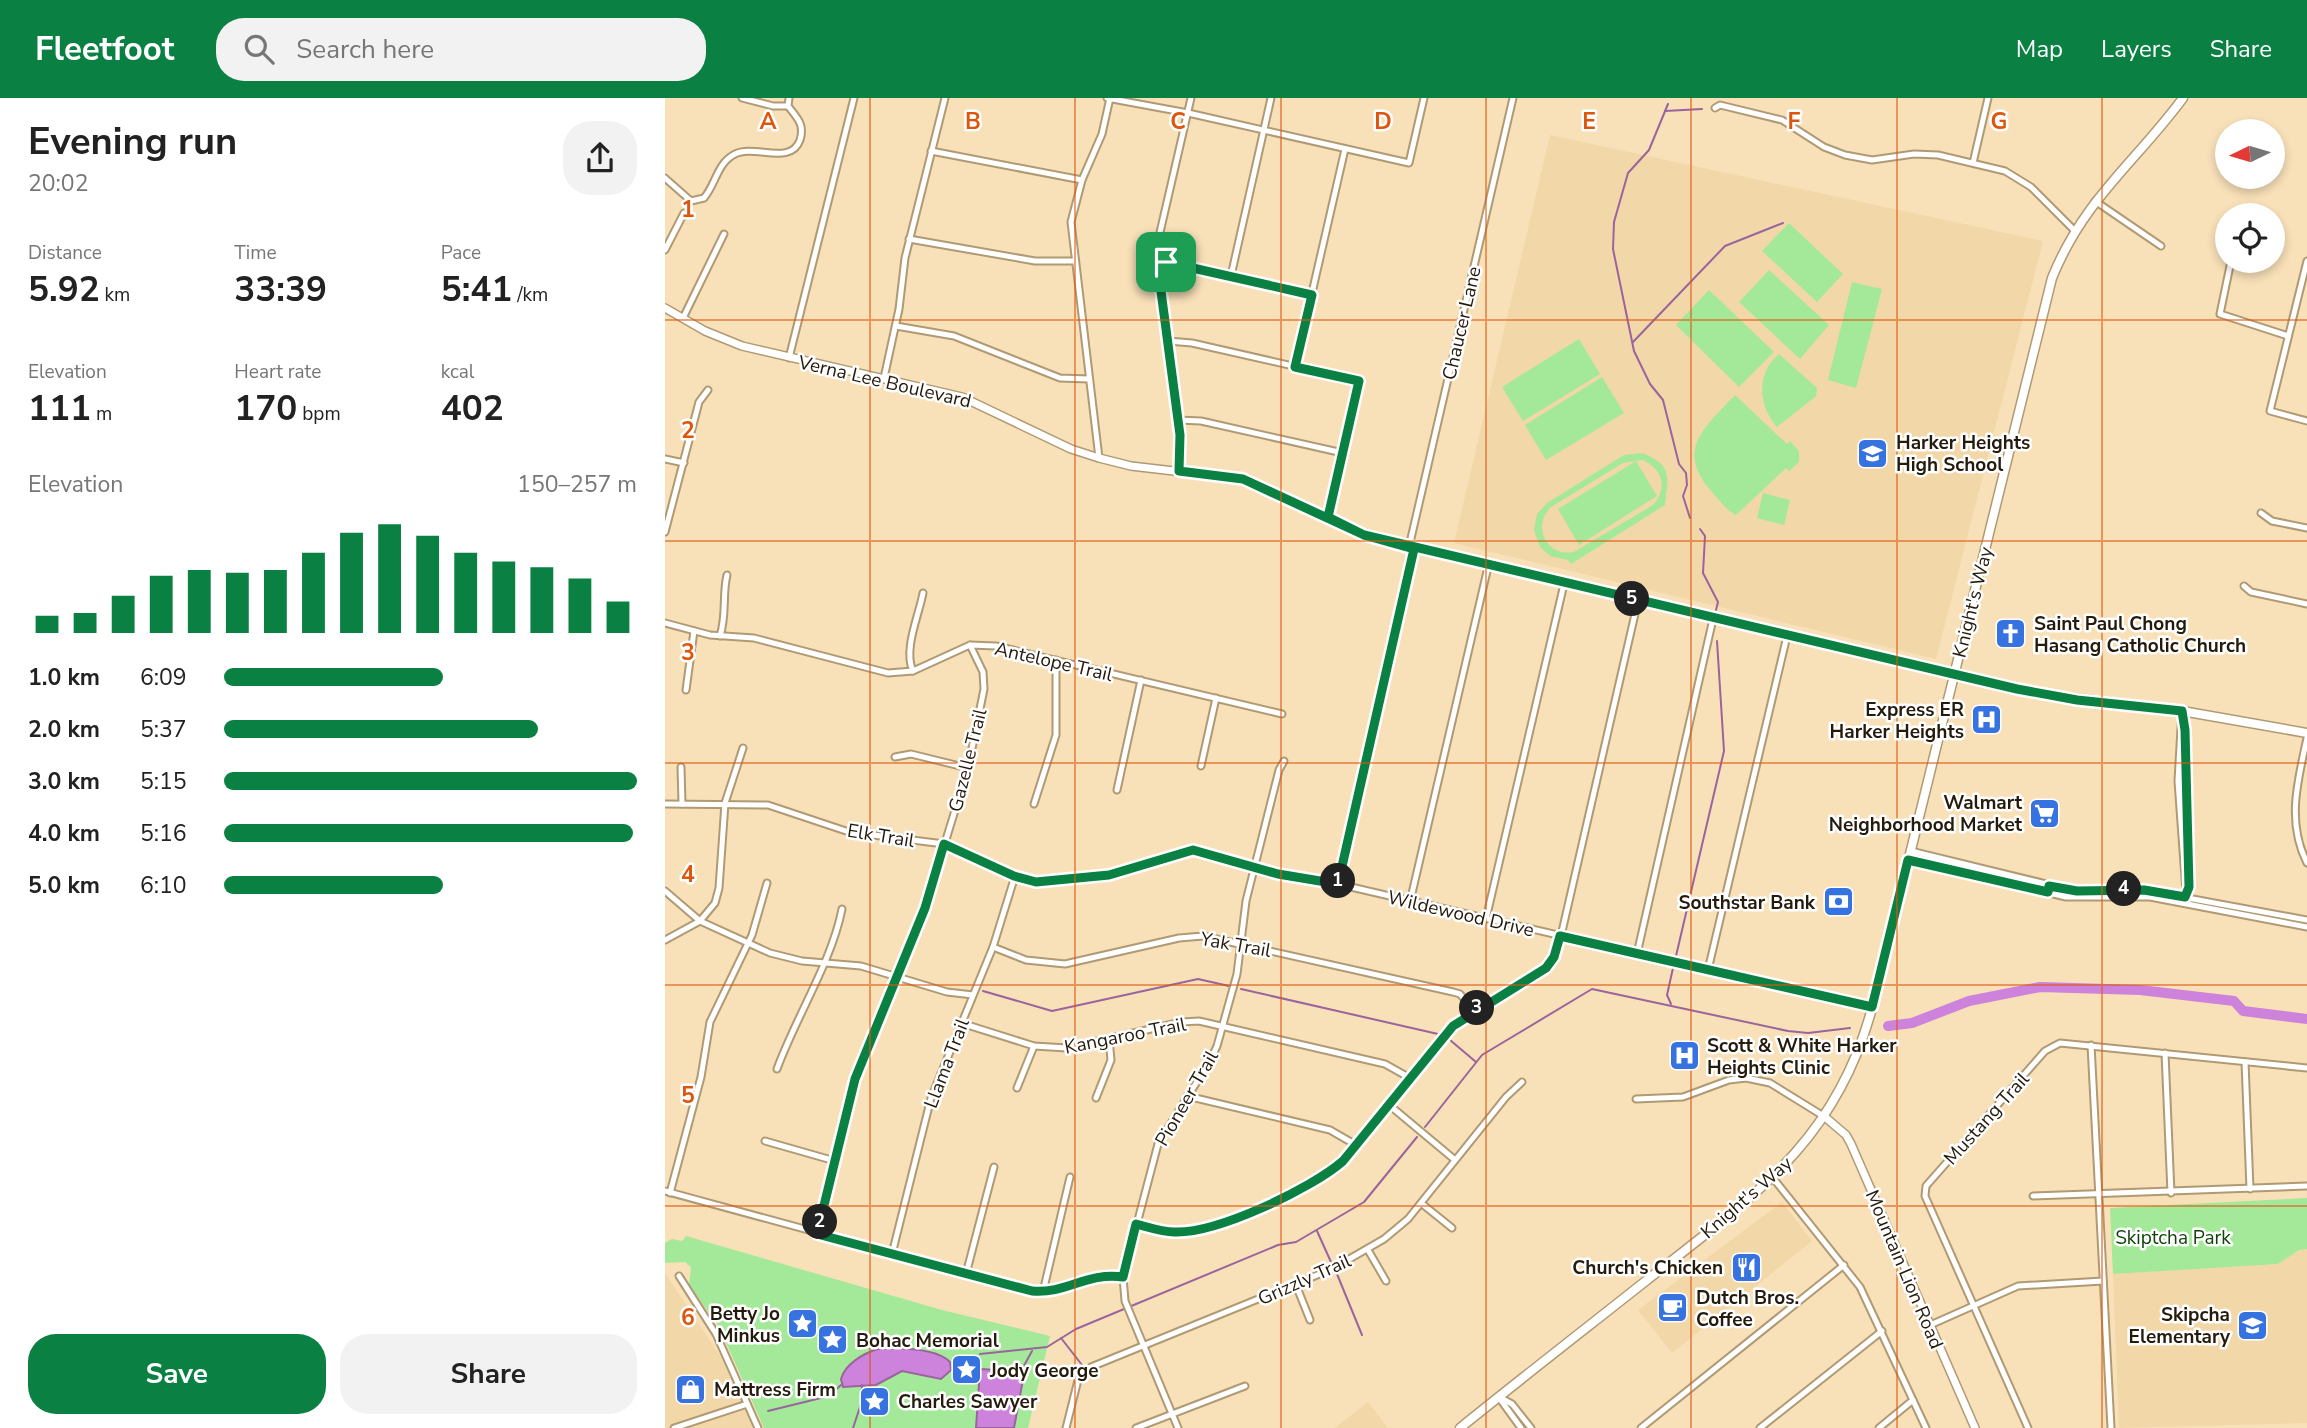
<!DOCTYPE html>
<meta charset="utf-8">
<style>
body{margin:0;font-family:"Nunito Sans",sans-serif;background:#f2f2f2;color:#222;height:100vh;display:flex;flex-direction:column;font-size:26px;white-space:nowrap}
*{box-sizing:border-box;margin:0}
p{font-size:23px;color:#767676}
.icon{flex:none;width:38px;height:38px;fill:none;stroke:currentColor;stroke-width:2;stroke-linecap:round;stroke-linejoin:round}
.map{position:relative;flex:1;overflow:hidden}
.details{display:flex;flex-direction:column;background:#fff;width:665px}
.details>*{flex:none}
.needle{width:46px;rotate:265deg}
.buttons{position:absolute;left:1550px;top:21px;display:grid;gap:14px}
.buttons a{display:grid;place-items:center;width:70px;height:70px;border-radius:50%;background:#fff;box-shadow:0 4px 10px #0003;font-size:35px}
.pin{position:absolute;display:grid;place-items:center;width:60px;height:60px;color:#fff;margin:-30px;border-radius:14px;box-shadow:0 4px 10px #0006}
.km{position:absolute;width:35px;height:35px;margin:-18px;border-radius:50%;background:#222;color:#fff;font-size:19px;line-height:35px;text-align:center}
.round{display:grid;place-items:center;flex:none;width:74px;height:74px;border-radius:28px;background:#f2f2f2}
.overview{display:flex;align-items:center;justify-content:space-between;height:119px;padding:0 28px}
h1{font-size:38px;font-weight:700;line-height:52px}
.figures{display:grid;grid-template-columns:repeat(3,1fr);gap:10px;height:119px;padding:7px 28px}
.figures div{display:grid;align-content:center}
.figures b{font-size:35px;font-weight:700}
.figures small{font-size:19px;font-weight:400}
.figures p{font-size:19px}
.chart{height:196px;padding:14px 28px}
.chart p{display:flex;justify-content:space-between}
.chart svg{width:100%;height:126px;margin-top:7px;stroke:#0b8043;stroke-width:6}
.cta{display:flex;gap:14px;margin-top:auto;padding:14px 28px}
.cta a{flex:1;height:80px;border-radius:28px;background:#0b8043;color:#fff;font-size:28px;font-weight:700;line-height:80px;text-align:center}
.cta a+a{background:#f2f2f2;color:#222}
ul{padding:0 28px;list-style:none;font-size:23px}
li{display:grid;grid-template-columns:112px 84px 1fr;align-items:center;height:52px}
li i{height:18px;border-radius:9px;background:#0b8043}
header{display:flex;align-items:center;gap:42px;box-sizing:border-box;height:98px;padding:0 35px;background:#0b8043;color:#fff}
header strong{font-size:33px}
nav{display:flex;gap:38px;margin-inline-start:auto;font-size:24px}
.search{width:490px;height:63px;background:#f2f2f2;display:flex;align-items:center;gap:18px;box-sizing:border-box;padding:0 24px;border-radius:28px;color:#767676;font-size:26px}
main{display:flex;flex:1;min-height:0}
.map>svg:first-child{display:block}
</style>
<header>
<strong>Fleetfoot</strong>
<div class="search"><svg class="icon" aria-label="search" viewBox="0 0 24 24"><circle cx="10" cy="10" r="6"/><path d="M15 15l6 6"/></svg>Search here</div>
<nav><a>Map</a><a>Layers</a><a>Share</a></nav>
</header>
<main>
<section class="details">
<div class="overview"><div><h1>Evening run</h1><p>20:02</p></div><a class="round"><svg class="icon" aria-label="share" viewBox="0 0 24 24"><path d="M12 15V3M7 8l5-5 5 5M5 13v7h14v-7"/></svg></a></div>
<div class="figures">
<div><p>Distance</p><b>5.92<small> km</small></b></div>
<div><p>Time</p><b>33:39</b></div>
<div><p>Pace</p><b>5:41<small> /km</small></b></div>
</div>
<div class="figures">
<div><p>Elevation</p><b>111<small> m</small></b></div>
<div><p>Heart rate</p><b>170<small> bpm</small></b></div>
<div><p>kcal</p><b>402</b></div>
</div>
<div class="chart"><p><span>Elevation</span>150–257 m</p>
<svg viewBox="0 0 160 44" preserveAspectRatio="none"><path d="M5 44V38M15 44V37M25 44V31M35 44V24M45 44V22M55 44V23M65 44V22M75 44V16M85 44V9M95 44V6M105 44V10M115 44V16M125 44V19M135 44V21M145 44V25M155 44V33"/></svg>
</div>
<ul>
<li><b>1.0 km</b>6:09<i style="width:53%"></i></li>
<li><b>2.0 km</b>5:37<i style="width:76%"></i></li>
<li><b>3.0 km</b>5:15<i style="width:100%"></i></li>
<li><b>4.0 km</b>5:16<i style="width:99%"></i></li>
<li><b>5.0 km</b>6:10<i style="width:53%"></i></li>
</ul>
<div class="cta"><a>Save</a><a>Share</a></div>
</section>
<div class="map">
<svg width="1642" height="1330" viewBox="0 0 1642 1330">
<rect width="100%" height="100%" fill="#f8e0b8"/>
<g fill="#f2d7a8">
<path d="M885 37 1378 143 1271 561 789 445Z"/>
<path d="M1117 1104 1147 1143 1007 1255 973 1212Z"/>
<path d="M1642 1151V1325L1454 1330 1448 1176 1613 1166 1634 1152Z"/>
<path d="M0 1175 57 1261 88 1330H0Z"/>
<path d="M703 1304 723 1330H670Z"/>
</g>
<g fill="#a4e999" fill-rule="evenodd">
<path d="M1124 125 1178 176 1152 204 1097 153Z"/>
<path d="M1104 172 1164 227 1135 261 1074 204Z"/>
<path d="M1187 184 1217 191 1191 290 1163 282Z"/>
<path d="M1044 192 1109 254 1074 289 1011 227Z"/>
<path d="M914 241 935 276 858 323 837 289Z"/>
<path d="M1114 256 1152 290 1151 298 1112 329C1093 308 1091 275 1114 256Z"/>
<path d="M937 279 959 315 881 362 860 327Z"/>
<path d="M1070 297 1122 346 1125 343 1134 353V364L1124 373 1121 370 1071 417C1062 413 1054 402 1047 394 1009 352 1040 329 1070 297Z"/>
<path d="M977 355C1010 368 1002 380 1000 407L906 466 903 462 885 458 875 449 869 432 872 416 882 405 959 357ZM977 362C998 370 1003 391 988 407L909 454C882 459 866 429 886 409L958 365Z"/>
<path d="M971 363 992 398 914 447 893 411Z"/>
<path d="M1098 395 1125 402 1119 427 1092 420Z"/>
<path d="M1642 1100V1151L1634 1152 1613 1166 1448 1176 1445 1110Z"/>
<path d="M21 1138 277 1212 385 1238 363 1330H99L54 1229 24 1187 26 1169 20 1164 0 1165V1145L7 1141 17 1143Z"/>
</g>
<g fill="#cd83db" stroke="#9a649d" stroke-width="2">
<path d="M213 1251C233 1250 270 1249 285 1264L286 1272 276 1281 237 1273 211 1287 178 1289 176 1281C180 1266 199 1255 213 1251Z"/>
<path d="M315 1271 351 1273 359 1276 349 1330H311Z"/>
</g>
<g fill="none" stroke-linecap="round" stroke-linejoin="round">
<g stroke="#9a649d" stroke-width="2">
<path d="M1003 6 984 52 963 75 949 124 948 151 969 253 985 286 998 302 1014 366 1021 375 1022 387 1018 398 1025 420"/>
<path d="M1000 13 1037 11"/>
<path d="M968 244 1060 148 1118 125"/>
<path d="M1035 431 1040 438 1038 475 1053 504 1051 512"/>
<path d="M1011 858 1059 653 1052 543"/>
<path d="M576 891 773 936"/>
<path d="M318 893 387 913 533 881 564 888"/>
<path d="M1006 906 1002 897 1008 870"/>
<path d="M785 942 811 964"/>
<path d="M760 1029 817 957 927 891 1123 933 1143 935 1185 930"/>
<path d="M652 1133 666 1164"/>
<path d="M672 1176 697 1237"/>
<path d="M396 1240 417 1267"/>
<path d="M315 1256 382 1249 411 1231 613 1147 631 1144 699 1104 752 1039"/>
<path d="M355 1275 367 1253"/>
<path d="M103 1313 164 1298 176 1287"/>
<path d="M188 1330 196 1306 197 1287"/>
</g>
<path stroke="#cd83db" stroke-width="10" d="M1223 928 1247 925 1304 903 1375 889 1475 892 1569 903 1578 913 1642 921"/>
<defs>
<g id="minor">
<path d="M77 0 108 8H123"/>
<path d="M442 0 523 15 744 65 759 0"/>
<path d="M1050 10 1055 7 1117 22 1159 49 1180 57 1207 62 1249 56 1273 57 1340 73 1366 89 1409 132"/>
<path d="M266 53 417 82"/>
<path d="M1308 65 1323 0"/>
<path d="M0 80 26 103 39 100C51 86 52 65 70 56 89 46 126 68 135 42 140 26 132 20 123 8L124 0"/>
<path d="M1430 103 1496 148"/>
<path d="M244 141 370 163H408"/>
<path d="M0 152 19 115"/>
<path d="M492 163 647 196"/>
<path d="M1566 163 1555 216 1623 238"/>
<path d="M1642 163 1605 313 1642 323"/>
<path d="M566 178 606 0"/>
<path d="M18 220 59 136"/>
<path d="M231 228 289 238 395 280 424 281"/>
<path d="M503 243 527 245 694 283 663 420"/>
<path d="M124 260 189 0"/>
<path d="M630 269 680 51"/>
<path d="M219 280 234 211 240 160 280 0"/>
<path d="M513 322 536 323 678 355"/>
<path d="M434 360 406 124 417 82 437 36 445 0"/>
<path d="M0 361 19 365"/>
<path d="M514 373 515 337 492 163 493 143 526 0"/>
<path d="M1596 415 1607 423 1642 430"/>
<path d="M0 434 34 304 43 292"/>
<path d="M744 449 848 0"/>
<path d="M1579 488 1586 494 1642 506"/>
<path d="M0 525 45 537 89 540 223 575 248 573 305 547 331 548 617 616"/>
<path d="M55 538C62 516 57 498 62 477"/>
<path d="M248 573C238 552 254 517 258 495"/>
<path d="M21 592 29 533"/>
<path d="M1517 613 1513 683 1521 794"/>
<path d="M1517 626 1520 632 1524 789 1521 796"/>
<path d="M1642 640C1633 682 1621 723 1642 765"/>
<path d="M230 659 246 656 303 670"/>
<path d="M536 668 551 600"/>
<path d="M16 669 17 706"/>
<path d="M452 692 476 582"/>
<path d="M0 706 103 707 184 734 279 746 350 778 371 784 444 777 528 752 613 776 673 786 1207 910"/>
<path d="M369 706 391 637V562"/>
<path d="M1246 753 1406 792H1479L1642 822"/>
<path d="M1243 762 1401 799H1485L1642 829"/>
<path d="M673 786 749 451"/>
<path d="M0 793 35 823 105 855 137 863 196 868 282 894 308 897"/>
<path d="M745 804 823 469"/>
<path d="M821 821 899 486"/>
<path d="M0 842 35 823 50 805 54 790 60 705 78 650"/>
<path d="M328 849 361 862 400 866 514 840 538 838 788 894 795 896 808 912"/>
<path d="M972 856 1048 521"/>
<path d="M1043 872 1122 538"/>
<path d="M296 925 369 948 402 950 517 924 534 923 720 966 745 980"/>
<path d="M1426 947 1446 1330"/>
<path d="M1500 955 1506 1095"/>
<path d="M1580 964 1585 1091"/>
<path d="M112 971C131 919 167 863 177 811"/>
<path d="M352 990 369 948"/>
<path d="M522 998 665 1032 691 1047"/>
<path d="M431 1000 446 962 444 941"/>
<path d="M971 1001 1018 999 1064 982 1081 980 1105 985 1160 1019"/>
<path d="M723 1006 790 1062"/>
<path d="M100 1043 170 1063"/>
<path d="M1108 1080 1195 1189 1261 1330"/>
<path d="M0 1093 367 1193C402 1196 421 1175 458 1179"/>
<path d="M5 1095 36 979 45 924 87 837 102 785"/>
<path d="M1368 1098 1642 1088"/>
<path d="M756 1105 787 1130"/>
<path d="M471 1126 508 1134 522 1133 570 1120 631 1095 661 1078 678 1063 787 928 881 870 889 859 896 838 973 503"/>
<path d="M152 1136 193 971 260 810 303 670 319 591 318 574 305 547"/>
<path d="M703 1152 721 1183"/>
<path d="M227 1156 266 1000 328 849 350 778"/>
<path d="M301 1176 329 1069"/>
<path d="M14 1178 51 1236 93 1330"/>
<path d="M631 1187 645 1222"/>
<path d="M378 1194 405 1079"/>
<path d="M1263 1228 1353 1188 1438 1183"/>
<path d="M834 1299 847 1306 866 1330"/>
<path d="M835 1301 856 1330"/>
<path d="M9 1330 82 1306"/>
<path d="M401 1330 413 1282 426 1269 667 1171 719 1141 743 1121 841 999 857 984"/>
<path d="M471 1330 580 1288"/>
<path d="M513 1330 460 1203 458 1179 493 1046 545 963 552 948 572 876 581 803 614 672 619 663"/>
<path d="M976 1330 1179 1167"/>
<path d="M1095 1330 1217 1233"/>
<path d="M1214 1330 1248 1302"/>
<path d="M1363 1330 1260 1098 1261 1088 1380 953 1395 945 1642 970"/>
</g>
<g id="tertiary">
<path d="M0 210 40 233 77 248 297 299 406 351 434 360 466 368 578 381 699 437 1289 577"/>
<path d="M1160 1019 1181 1037 1186 1046 1310 1330"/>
</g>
<g id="secondary">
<path d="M1289 577 1376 596 1517 613 1642 635"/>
<path d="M795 1330C857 1280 920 1231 982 1182 1086 1100 1171 1045 1207 910L1387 180C1419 101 1470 65 1518 0"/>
</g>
</defs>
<use href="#minor" stroke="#b09a73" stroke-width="9"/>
<use href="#tertiary" stroke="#b09a73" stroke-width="10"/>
<use href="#secondary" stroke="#b09a73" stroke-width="11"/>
<use href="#minor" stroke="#fff" stroke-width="5"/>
<use href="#tertiary" stroke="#fff" stroke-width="7"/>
<use href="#secondary" stroke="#fff" stroke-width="8"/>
</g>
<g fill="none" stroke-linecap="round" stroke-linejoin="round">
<defs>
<path id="route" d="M501 164 492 163 515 337 514 373 578 381 699 437 749 451 673 786 613 776 528 752 444 777 371 784 349 778 279 746 260 810 190 981 152 1136 367 1193C402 1196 421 1174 458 1179L471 1126C483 1129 497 1134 509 1134 551 1136 646 1091 678 1063L788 928 881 870 889 859 895 838 1207 909 1243 762 1383 794 1384 788 1412 793 1479 792 1520 799 1524 789 1520 632 1517 613 1412 602 1352 591 699 437 663 419 694 283 630 269 647 197 501 164"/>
</defs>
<use href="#route" stroke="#fff" stroke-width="14"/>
<use href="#route" stroke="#0b8043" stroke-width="9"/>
</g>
<path fill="none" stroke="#de560c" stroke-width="2" stroke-opacity="0.55" d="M205 0V1330M410 0V1330M616 0V1330M821 0V1330M1026 0V1330M1232 0V1330M1437 0V1330M0 222H1642M0 443H1642M0 665H1642M0 887H1642M0 1108H1642"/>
<defs>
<symbol id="school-square" viewBox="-11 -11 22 22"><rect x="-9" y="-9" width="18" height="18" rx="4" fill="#3672e0" stroke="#fff"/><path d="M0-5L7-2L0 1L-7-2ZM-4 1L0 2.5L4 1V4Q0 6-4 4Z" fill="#fff"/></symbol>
<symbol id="church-square" viewBox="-11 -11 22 22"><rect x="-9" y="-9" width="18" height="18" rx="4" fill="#3672e0" stroke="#fff"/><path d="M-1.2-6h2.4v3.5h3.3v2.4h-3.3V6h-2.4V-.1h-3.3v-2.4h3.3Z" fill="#fff"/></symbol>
<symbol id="hospital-square" viewBox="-11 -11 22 22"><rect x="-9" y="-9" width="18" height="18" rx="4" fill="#3672e0" stroke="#fff"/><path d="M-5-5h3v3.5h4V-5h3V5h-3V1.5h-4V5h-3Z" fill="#fff"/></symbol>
<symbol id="supermarket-square" viewBox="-11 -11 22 22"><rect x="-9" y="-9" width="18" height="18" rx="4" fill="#3672e0" stroke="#fff"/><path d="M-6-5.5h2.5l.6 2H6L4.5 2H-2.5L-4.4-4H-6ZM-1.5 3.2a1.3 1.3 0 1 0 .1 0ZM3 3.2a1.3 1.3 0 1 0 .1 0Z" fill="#fff"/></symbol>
<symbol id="bank-square" viewBox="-11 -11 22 22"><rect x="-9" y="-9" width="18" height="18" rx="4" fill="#3672e0" stroke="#fff"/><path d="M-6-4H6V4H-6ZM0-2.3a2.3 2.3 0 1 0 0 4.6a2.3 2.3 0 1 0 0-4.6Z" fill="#fff"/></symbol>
<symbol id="restaurant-square" viewBox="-11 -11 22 22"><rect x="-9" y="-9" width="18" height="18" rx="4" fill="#3672e0" stroke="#fff"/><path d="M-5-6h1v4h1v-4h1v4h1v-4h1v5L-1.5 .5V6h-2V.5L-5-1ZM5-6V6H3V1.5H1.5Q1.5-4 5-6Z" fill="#fff"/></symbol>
<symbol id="cafe-square" viewBox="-11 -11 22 22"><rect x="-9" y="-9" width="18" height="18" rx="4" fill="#3672e0" stroke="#fff"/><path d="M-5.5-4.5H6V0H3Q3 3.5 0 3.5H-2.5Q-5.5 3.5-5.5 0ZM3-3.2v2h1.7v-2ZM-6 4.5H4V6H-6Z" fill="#fff"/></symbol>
<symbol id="sight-square" viewBox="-11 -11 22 22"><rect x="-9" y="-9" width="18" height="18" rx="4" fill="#3672e0" stroke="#fff"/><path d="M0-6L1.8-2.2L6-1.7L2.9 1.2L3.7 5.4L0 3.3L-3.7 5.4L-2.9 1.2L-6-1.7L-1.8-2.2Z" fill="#fff"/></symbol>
<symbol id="shop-square" viewBox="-11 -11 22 22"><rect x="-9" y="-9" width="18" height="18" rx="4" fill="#3672e0" stroke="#fff"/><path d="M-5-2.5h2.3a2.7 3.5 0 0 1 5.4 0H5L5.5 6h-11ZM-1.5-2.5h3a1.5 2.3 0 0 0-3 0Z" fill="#fff"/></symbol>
</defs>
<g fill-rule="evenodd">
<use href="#school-square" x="1190" y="338" width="35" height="35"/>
<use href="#church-square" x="1328" y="518" width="35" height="35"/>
<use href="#hospital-square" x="1304" y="604" width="35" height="35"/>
<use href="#supermarket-square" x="1362" y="698" width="35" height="35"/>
<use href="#bank-square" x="1156" y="786" width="35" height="35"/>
<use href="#hospital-square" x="1002" y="940" width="35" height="35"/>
<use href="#restaurant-square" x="1064" y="1152" width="35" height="35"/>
<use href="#cafe-square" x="990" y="1192" width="35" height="35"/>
<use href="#sight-square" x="120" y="1208" width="35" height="35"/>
<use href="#school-square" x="1570" y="1210" width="35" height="35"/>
<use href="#sight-square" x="150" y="1224" width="35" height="35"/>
<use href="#sight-square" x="284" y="1254" width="35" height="35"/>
<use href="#shop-square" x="8" y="1274" width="35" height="35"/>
<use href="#sight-square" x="192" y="1286" width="35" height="35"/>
</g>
<g text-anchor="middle" stroke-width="5" stroke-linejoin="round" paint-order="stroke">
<g font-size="19" fill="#241b0c" stroke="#fff">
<text transform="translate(796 225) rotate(-77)" y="7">Chaucer Lane</text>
<text transform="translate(220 283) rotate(13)" y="7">Verna Lee Boulevard</text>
<text transform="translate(1307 504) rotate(-76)" y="7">Knight's Way</text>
<text transform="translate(389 563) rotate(13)" y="7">Antelope Trail</text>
<text transform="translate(302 662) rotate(-76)" y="7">Gazelle Trail</text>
<text transform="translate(216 737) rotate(9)" y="7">Elk Trail</text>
<text transform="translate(796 815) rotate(13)" y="7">Wildewood Drive</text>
<text transform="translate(571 846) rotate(10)" y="7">Yak Trail</text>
<text transform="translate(460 937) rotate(-11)" y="7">Kangaroo Trail</text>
<text transform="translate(281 965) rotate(-69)" y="7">Llama Trail</text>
<text transform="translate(521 1000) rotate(-60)" y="7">Pioneer Trail</text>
<text transform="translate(1321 1020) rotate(-48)" y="7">Mustang Trail</text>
<text transform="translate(1081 1099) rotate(-41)" y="7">Knight's Way</text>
<text transform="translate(1240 1171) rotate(67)" y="7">Mountain Lion Road</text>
<text transform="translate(639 1181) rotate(-24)" y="7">Grizzly Trail</text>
</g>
<g font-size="19" font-weight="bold" fill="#241b0c" stroke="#fff" text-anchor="start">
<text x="1231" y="351">Harker Heights<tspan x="1231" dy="22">High School</tspan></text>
<text x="1369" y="532">Saint Paul Chong<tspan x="1369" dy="22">Hasang Catholic Church</tspan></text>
<text x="1299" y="618" text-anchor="end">Express ER<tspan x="1299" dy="22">Harker Heights</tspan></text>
<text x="1357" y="711" text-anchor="end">Walmart<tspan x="1357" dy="22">Neighborhood Market</tspan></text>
<text x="1150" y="811" text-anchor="end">Southstar Bank</text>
<text x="1042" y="954">Scott &amp; White Harker<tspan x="1042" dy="22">Heights Clinic</tspan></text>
<text x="1058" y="1176" text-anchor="end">Church's Chicken</text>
<text x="1031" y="1206">Dutch Bros.<tspan x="1031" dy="22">Coffee</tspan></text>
<text x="115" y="1222" text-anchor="end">Betty Jo<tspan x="115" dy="22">Minkus</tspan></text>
<text x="1565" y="1223" text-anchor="end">Skipcha<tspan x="1565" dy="22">Elementary</tspan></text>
<text x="191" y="1249">Bohac Memorial</text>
<text x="325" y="1279">Jody George</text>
<text x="49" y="1298">Mattress Firm</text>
<text x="233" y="1310">Charles Sawyer</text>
</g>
<g font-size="19" fill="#0e4406" stroke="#fff">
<text x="1508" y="1146">Skiptcha Park</text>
</g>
</g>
<g font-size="23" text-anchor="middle" font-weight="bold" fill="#de560c" stroke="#fff" stroke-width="5" stroke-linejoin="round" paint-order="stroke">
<text x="103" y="31">A</text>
<text x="308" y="31">B</text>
<text x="513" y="31">C</text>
<text x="718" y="31">D</text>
<text x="924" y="31">E</text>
<text x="1129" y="31">F</text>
<text x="1334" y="31">G</text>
<text x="23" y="119">1</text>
<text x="23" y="340">2</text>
<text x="23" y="562">3</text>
<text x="23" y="784">4</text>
<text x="23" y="1005">5</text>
<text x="23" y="1227">6</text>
</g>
</svg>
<div class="buttons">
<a><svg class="needle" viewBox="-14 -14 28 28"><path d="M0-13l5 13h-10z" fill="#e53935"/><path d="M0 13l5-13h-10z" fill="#767676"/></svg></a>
<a><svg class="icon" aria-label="locate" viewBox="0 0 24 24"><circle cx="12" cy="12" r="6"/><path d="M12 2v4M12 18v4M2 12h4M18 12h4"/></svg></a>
</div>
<div class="pin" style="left:501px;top:164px;background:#1e9e55"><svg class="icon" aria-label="arrive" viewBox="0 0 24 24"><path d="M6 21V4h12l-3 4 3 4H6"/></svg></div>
<b class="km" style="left:673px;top:783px">1</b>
<b class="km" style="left:155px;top:1124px">2</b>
<b class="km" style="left:812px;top:910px">3</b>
<b class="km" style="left:1459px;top:791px">4</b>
<b class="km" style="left:967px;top:501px">5</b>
</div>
</main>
